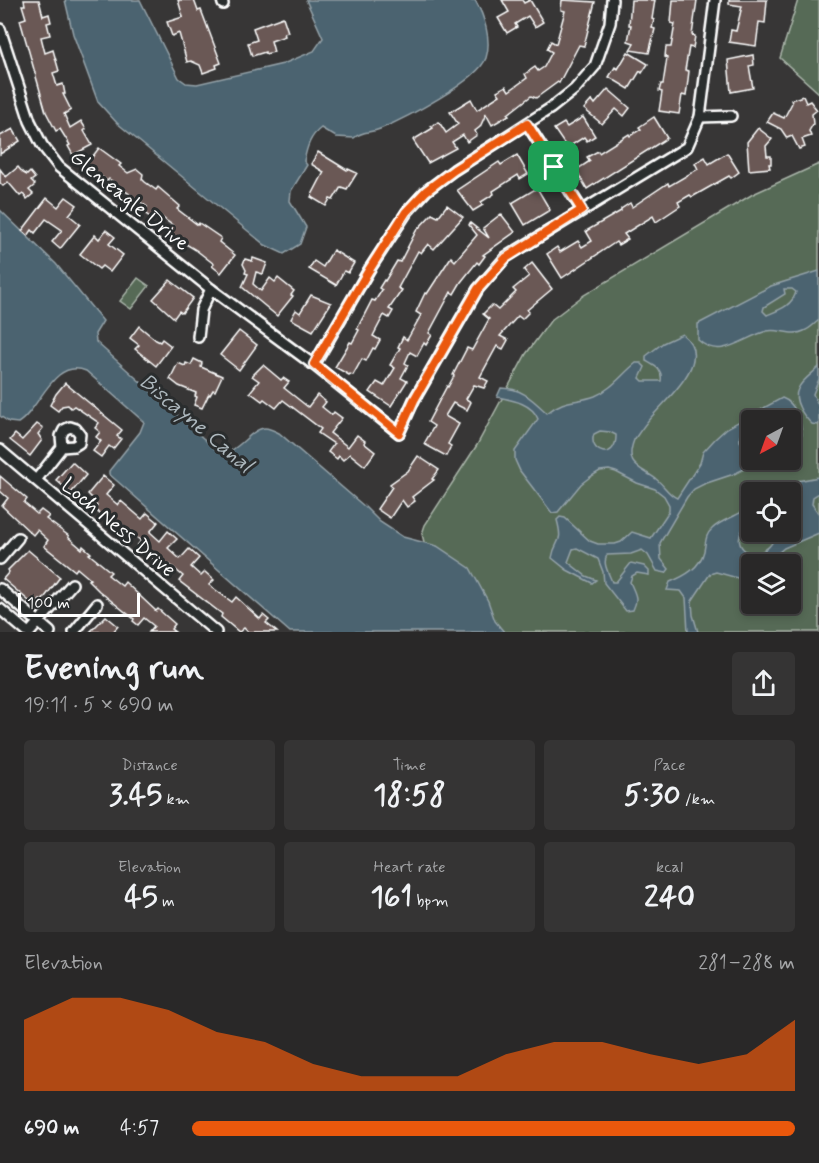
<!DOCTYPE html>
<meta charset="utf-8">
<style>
body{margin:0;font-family:Mynerve,sans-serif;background:#353434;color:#f1f3f6;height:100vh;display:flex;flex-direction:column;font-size:22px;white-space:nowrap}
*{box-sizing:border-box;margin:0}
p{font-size:20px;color:#a5a6a8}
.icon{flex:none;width:33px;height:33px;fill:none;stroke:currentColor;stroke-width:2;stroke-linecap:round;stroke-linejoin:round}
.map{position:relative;height:632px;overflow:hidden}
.sheet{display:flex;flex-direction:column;background:#292828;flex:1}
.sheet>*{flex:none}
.needle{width:39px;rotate:221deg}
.buttons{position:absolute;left:741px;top:410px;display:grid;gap:12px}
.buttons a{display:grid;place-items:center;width:60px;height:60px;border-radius:6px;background:#292828;box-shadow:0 3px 9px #0003,0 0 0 2px #454445;font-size:30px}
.scale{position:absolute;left:18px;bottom:15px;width:122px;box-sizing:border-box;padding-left:6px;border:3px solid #fff;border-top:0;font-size:16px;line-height:21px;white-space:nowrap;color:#fff;-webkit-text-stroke:4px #2a2d2e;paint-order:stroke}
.pin{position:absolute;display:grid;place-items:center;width:51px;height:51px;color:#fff;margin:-26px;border-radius:12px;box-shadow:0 3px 9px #0006}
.round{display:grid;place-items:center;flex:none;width:63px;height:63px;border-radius:6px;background:#353434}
.summary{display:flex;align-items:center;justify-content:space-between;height:102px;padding:0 24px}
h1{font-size:33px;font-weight:800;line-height:45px}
.stats{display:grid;grid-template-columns:repeat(3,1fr);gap:9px;height:102px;padding:6px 24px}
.stats div{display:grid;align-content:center;border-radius:6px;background:#353434;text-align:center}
.stats b{font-size:30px;font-weight:800}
.stats small{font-size:16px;font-weight:400}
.stats p{font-size:16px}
.chart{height:168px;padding:12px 24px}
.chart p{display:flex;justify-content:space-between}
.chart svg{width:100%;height:108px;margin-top:6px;fill:#ea580c;opacity:.7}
ul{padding:0 24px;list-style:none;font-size:20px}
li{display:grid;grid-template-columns:96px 72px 1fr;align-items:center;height:45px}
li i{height:15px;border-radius:8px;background:#ea580c}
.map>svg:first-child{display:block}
</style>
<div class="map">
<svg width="819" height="632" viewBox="0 0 819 632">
<rect width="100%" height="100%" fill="#373636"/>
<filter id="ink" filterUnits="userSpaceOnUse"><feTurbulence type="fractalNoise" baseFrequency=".0167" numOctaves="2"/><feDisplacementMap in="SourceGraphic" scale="12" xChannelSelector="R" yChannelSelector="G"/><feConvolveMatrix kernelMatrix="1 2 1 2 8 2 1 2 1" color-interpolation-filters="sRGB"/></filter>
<g filter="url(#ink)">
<g fill="#566b56" stroke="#aab5aa" stroke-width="1.5" fill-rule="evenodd">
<path d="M798 0H819V93L780 58Z"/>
<path d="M819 164V632H504L485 615 426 550 422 534 425 525 477 445 526 354 551 320 584 295 753 194ZM752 420H790V459H752ZM752 492H790V531H752ZM752 564H790V603H752Z"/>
<path d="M138 278 149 286 131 309 120 301Z"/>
</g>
<g fill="#4c6470" stroke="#94a2a9" stroke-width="1.5" fill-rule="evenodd">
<path d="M65 0H140L179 78 186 83 197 84 283 64 314 51 323 38 306 0H475C484 15 492 40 486 58 478 81 404 119 380 129 371 133 362 131 354 138L336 137 321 128C310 136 307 147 304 161L307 165 291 191 290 201 306 227 300 244 284 254 265 245 117 123 98 102 73 34Z"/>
<path d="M0 210 56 264 103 321 95 334 96 342 214 448 224 454C239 450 252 428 265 428 269 428 275 431 279 433L365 507 380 522 403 537 437 546 470 568 488 601 495 621 504 632H290L109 474V471L140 432 144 422 86 371C53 357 39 411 18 423L9 422 0 416Z"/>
<path d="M819 271V320C814 324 810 329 804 331 792 337 779 328 767 331 743 337 721 361 698 340V324L771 286ZM784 289H792L796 292C792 306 779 310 767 315L763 311 764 307 785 294Z"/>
<path d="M682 334C714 358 671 395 654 414 646 422 640 431 634 440 624 466 640 467 656 479 664 485 668 494 677 498L700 463 703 452 715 439 727 428 782 398C796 403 801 421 802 435L791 445 790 420H752L751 428 744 431 740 436V441L744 446 751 448 752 459H764L734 474 704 484 694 489 687 497 660 543 661 559 669 569 666 573 657 571 648 555 642 550 631 554 607 555C602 564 609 573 612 582H616L631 563 644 566 649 571V575L637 573 632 576 630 582C635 594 639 598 633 610L626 611 604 583 603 572 598 559 577 548 573 549 568 562 586 576 596 580 592 583 567 570 552 558C555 538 564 546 557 520L560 517 565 518 590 541 598 544H615L621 542 632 532 651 538 669 511V505L664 496 655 489 637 483 616 472 609 470 600 471 590 477 581 484 558 512 552 513 520 471 515 460V451L538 419C532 403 512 400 497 397L501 388C522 388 532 399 547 413 565 398 576 403 595 396 612 389 622 374 636 363H641L645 367 640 378 643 381H661C663 369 655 366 646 361V356L663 343ZM600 431 610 432 616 435C617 462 587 453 594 434Z"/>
<path d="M819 367V379L813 394 819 407V424L817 425 812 424C804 417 792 400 798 389 801 381 813 373 819 367Z"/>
<path d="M819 477V493L813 497 812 504 819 514V533L784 548 765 564H752L751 574 741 579 716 572 710 574 692 601 693 615 698 632H688L686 598 681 591 667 590 670 582C685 576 700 568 704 551 706 542 705 535 712 529 724 517 742 517 751 503V519C738 532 732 547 754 555 767 550 774 545 776 531H790V492H757L765 487Z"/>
</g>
<g fill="#6a5854" stroke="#fff" stroke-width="1.5">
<path d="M24 0H39L43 16 49 14 51 22 47 23 50 35 41 37 45 53 53 50 59 71 53 73 57 86 63 84 65 94H63L71 110 64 114 70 128 81 121 86 129 84 131 92 145 73 155 68 146 70 145 60 129 56 131 46 112 20 20 26 18 22 5H25Z"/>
<path d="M178 0H194L198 11 201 10 221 63 216 65 217 68 203 73 200 65 191 61 187 62 179 33 172 36 167 22 183 17Z"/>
<path d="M502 0H522L524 3 530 0 543 22 535 27 528 16 515 24 517 27 507 33 498 18 509 12Z"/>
<path d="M562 0 595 2 584 46 579 45 559 83 558 82 536 98 531 96 508 114 509 115 492 125 486 114 480 127 475 131 477 135 467 142 463 135 452 142 456 148 428 163 413 140 433 128 431 126 439 122 446 133 458 124 450 112 471 99 477 110 500 95 497 91 506 86 509 91 527 78 525 74 535 67 538 71 544 67 552 52 547 49 551 41 556 44 565 11 561 10Z"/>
<path d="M631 0H655L652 19 654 20 652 28 655 29 649 53 630 50 634 43 628 41 631 25H629Z"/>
<path d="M673 0H697L692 35 695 36 693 48 689 47 685 70 689 71 687 88 686 96 682 95 679 114 659 111 662 92 659 91 661 84H663L667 58 665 57 666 47H671L675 24 671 23Z"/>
<path d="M729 0H767L765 23 759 22 756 46 729 42 731 30 736 31 742 6 729 4Z"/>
<path d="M283 17 288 32 284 33 285 36 271 41 274 52 265 54V52L252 56 248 43 257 40 253 28Z"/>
<path d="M628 52 648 64 642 73 640 71 629 89 609 77 615 67 618 69Z"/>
<path d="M753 55 754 65 749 66 753 88 731 92 728 60Z"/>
<path d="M608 89 630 108 624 116 616 109 602 124 584 109 592 100 595 104Z"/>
<path d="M803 96 806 103 810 101 817 110 812 114 813 124 809 131 811 136 802 139 805 147 799 149 792 136 787 138 781 129 767 122 773 113 784 118 792 103 791 100Z"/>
<path d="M583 117 595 136 587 141 584 137 567 148 554 129 564 123 567 127Z"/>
<path d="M654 117 667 138 587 189 576 170 590 161 587 157 598 151 599 153 629 134 630 136 641 129 639 127Z"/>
<path d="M758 128 772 139 766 146 767 156H771V164H769L770 168 749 170 747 142Z"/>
<path d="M13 129 20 141 0 154V136Z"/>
<path d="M99 148 121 164 119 166 128 173 137 169 143 174 142 179 145 182 156 190 158 187 180 206 177 209 198 225 199 223 221 238 219 242 235 255 221 273 212 266 214 264 196 250 166 232 172 225 157 214 153 219 143 212 147 207 109 179 107 181 86 165Z"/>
<path d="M318 152 347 170 348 169 357 173 347 189 341 187 333 200 330 199 326 206 311 197 324 172 311 164Z"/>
<path d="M727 153 739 172 731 178 729 176 692 197 690 195 678 202 680 206 656 222 653 216 624 234 628 239 618 245 616 242 562 278 547 254 557 247 560 252 578 241 582 247 592 241 586 231 621 211V209L630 203 632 207 668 183 669 186 698 169 695 163 705 157 709 164Z"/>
<path d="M517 155 528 174 520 179 518 175 493 191 494 194 481 202 483 205 473 211 457 190 499 162 501 165Z"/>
<path d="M18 167 23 173 27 175 30 172 35 178 31 181 35 185 29 190 33 194 27 199 23 194 20 196 8 182 3 186 0 183V169L6 177Z"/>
<path d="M537 188 550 210 525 225 512 203Z"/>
<path d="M66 197 77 205 69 215 80 224 60 249 52 242 62 230 46 219 35 233 32 230 28 236 22 231 47 198 58 207Z"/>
<path d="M447 205 463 217 434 249 428 244 421 253 418 251 398 288 402 290 389 309 393 311 389 318 384 315 373 336 380 340 375 349 373 348 366 361 362 359 353 375 350 374 349 375 335 367 350 342 352 343 359 330 357 329 372 300 375 301 382 290 379 288 384 280 385 281 397 261 400 262 416 231 432 214 438 217Z"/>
<path d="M501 214 515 232 483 255 485 256 479 264 477 262 461 282 454 294 451 292 429 333 432 335 426 345 424 343 417 356 410 352 405 363 408 365 401 378 407 381 391 406 370 392 377 382 384 386 395 368 390 365 400 348 398 347 403 337 407 340 421 315 416 312 425 293 427 294 451 257 455 261 477 235 469 225 470 223 489 238 483 228Z"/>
<path d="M106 230 115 237 109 244 123 255 110 272 102 266 99 269 80 254 95 235 99 239Z"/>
<path d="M333 250 354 263 348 273 344 271 336 285 309 269 314 261 323 267Z"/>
<path d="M253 258 267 263 263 274 256 272 253 284 261 291 270 278 275 282 278 278 294 291 291 295 293 296 277 316 242 287 248 274 245 273 246 270 243 264 245 259 252 261Z"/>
<path d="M532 263 552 289 527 310 529 312 522 319 518 316 500 336 508 340 503 349 497 346 480 377 488 381 484 388 474 385 466 399 471 402 467 410 453 403 445 416 459 424 448 444 451 446 446 456 424 444 434 426 428 422 447 386 448 387 454 376 453 375 467 348 472 350 489 319 483 314 492 305 498 310 516 292 513 289 529 276 524 270Z"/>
<path d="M170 280 193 298 182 313 179 311 174 318 153 299Z"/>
<path d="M311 295 331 303 313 331 291 319 296 310 300 313Z"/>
<path d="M139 326 156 340 160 342 162 339 171 346 156 366 135 349 139 345 130 338Z"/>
<path d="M239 331 257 345 239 370 220 355Z"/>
<path d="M194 359 202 363 201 367 222 376 215 391 213 390 210 395 209 394 202 408 194 405 197 397 195 396 196 393 179 386 170 379 178 363 185 366 186 363 191 365Z"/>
<path d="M263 365 281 380 283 378 289 382 284 388 308 407 317 395 326 402 322 407 332 415 334 412 342 418 330 433 348 447 357 435 365 441 364 443 375 452 365 466 350 454 343 460 339 456 337 459 328 452 334 444 318 433 321 429 283 400 276 408 264 399 262 401 250 392 259 381 252 376Z"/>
<path d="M65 383 122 430 117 436 121 439 113 449 109 446 101 457 93 451 101 441 96 437 100 432 95 428 99 423 74 406 71 408 68 405 62 406 58 411 50 405 56 394Z"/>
<path d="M37 424 43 428 38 434 42 440 30 456 10 440 15 434 22 440Z"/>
<path d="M418 456 439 470 432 479 434 480 412 497 415 501 407 507 402 500 390 518 377 509 392 487 390 484 408 471Z"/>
<path d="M72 462 86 475 71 493 56 480Z"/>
<path d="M0 476 27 499 24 503 37 514 41 510 49 516 46 519 69 536 68 537 82 549 83 546 91 553 89 554 111 572 108 575 122 586 125 582 156 611 158 609 175 624 171 629 175 632H149L154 626 144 618 138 625 133 621 134 619 99 591 88 580 90 579 77 568 75 571 44 546 48 540 37 530 33 535 2 506 8 498 0 491Z"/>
<path d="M103 476 114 485 106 495 118 505 121 501 142 519 147 513 158 522 150 532 160 541 168 531 177 539 168 548 180 559 189 549 199 558 191 567 201 576 205 572 214 580 209 585 232 602 236 597 260 619 263 615 269 620 266 623 277 632H248L244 628 239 632 221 617 222 614 179 581 183 576 170 565 167 568 157 559 156 561 137 546 141 541 128 530 117 521 113 525 94 509 97 506 92 501 93 499 88 494Z"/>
<path d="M28 550 60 577 42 601 40 600 35 606 3 579 9 572 8 570Z"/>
<path d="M106 616 118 626 113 632H90Z"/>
</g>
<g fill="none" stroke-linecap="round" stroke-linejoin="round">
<defs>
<g id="minor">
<path d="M222 0 223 4"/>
<path d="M0 29 30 121 42 145 59 167 211 289 314 365 399 433 414 400 478 289 506 257 687 147 700 117 715 0"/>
<path d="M700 117 731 116"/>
<path d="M527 124 582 210"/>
<path d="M198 337 201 310 211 289"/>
<path d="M314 365 369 270 407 212 426 191 454 170 551 108 575 89 595 66 610 23 612 0"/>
<path d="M0 450 216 632"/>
<path d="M36 480 62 447 61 436 64 430 70 427 76 429 80 434 79 443 74 446 62 447"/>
<path d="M0 559 18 538"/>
<path d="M0 589 50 632"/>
<path d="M0 609 27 632"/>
<path d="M30 632 72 584"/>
<path d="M74 632 97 604"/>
</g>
</defs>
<use href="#minor" stroke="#fff" stroke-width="14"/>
<use href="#minor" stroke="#2a2d2e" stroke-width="9"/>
</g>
</g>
<g fill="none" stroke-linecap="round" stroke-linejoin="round" filter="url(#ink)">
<defs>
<path id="route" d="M527 124 582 210 506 258 478 289 414 400 399 433 314 364 369 270 406 212 426 191 454 170Z"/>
</defs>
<use href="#route" stroke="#fff" stroke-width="12"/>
<use href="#route" stroke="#ea580c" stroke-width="8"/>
</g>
<g text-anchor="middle" stroke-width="6" stroke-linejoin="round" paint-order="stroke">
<g font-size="21" fill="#fff" stroke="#2a2d2e">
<text transform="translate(130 200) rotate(39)" y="7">Gleneagle Drive</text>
<text transform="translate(119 527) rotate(40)" y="7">Loch Ness Drive</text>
</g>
<g font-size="22" font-style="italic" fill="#aeb9bf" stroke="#2a2d2e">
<text transform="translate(197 422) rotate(40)" y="8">Biscayne Canal</text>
</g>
</g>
</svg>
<div class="buttons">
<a><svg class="needle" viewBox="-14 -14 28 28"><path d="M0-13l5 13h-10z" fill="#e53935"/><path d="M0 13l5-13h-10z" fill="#a5a6a8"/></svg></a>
<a><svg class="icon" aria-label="locate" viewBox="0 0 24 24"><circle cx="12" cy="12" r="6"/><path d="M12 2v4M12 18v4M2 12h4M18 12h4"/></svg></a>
<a><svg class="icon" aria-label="layers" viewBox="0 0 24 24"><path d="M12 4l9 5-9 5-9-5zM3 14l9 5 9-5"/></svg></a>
</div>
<div class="scale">100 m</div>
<div class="pin" style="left:554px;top:167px;background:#1e9e55"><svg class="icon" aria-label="arrive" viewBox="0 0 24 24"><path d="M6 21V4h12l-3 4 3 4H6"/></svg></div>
</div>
<section class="sheet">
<div class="summary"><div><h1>Evening run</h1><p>19:11 · 5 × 690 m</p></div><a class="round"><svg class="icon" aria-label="share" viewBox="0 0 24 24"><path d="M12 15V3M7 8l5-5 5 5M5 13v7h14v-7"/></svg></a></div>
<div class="stats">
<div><p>Distance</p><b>3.45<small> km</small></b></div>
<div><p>Time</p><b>18:58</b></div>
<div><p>Pace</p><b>5:30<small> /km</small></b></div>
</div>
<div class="stats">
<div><p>Elevation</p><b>45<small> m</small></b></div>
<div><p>Heart rate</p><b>161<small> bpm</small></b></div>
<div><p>kcal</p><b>240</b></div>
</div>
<div class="chart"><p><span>Elevation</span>281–288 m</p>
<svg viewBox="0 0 160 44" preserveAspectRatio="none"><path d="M0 44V15L10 6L20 6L30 11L40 20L50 24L60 33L70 38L80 38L90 38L100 29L110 24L120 24L130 29L140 33L150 29L160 15V44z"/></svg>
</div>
<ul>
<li><b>690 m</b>4:57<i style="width:100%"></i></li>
</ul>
</section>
